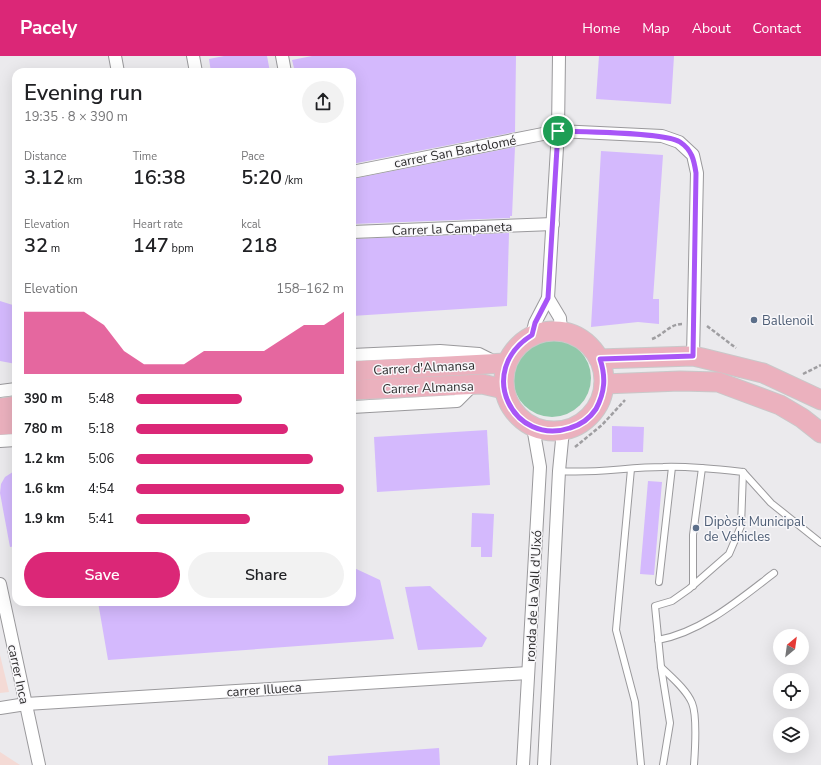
<!DOCTYPE html>
<meta charset="utf-8">
<style>
body{margin:0;font-family:"Nunito Sans",sans-serif;background:#f2f2f2;color:#202124;height:100vh;display:flex;flex-direction:column;font-size:15px;white-space:nowrap}
*{box-sizing:border-box;margin:0}
p{font-size:13px;color:#757577}
.icon{flex:none;width:22px;height:22px;fill:none;stroke:currentColor;stroke-width:2;stroke-linecap:round;stroke-linejoin:round}
.map{position:relative;flex:1;overflow:hidden}
.side{position:absolute;left:12px;top:12px;width:344px;height:538px;display:flex;flex-direction:column;background:#fff;border-radius:12px;box-shadow:0 4px 16px #0002}
.side>*{flex:none}
.needle{width:26px;rotate:29deg}
.tools{position:absolute;left:773px;top:573px;display:grid;gap:8px}
.tools a{display:grid;place-items:center;width:36px;height:36px;border-radius:50%;background:#fff;box-shadow:0 4px 16px #0002;font-size:20px}
.pin{position:absolute;display:grid;place-items:center;width:34px;height:34px;color:#fff;margin:-17px;border:2px solid #fff;border-radius:50%;box-shadow:0 1px 4px #0007}
.round{display:grid;place-items:center;flex:none;width:42px;height:42px;border-radius:21px;background:#f2f2f2}
.overview{display:flex;align-items:center;justify-content:space-between;height:68px;padding:0 12px}
h1{font-size:22px;font-weight:600;line-height:30px}
.figures{display:grid;grid-template-columns:repeat(3,1fr);gap:6px;height:68px;padding:4px 12px}
.figures div{display:grid;align-content:center}
.figures b{font-size:20px;font-weight:600}
.figures small{font-size:11px;font-weight:400}
.figures p{font-size:11px}
.chart{height:112px;padding:8px 12px}
.chart p{display:flex;justify-content:space-between}
.chart svg{width:100%;height:72px;margin-top:4px;fill:#db2777;opacity:.7}
.primary-button{display:flex;gap:8px;margin-top:auto;padding:8px 12px}
.primary-button a{flex:1;height:46px;border-radius:24px;background:#db2777;color:#fff;font-size:16px;font-weight:600;line-height:46px;text-align:center}
.primary-button a+a{background:#f2f2f2;color:#202124}
ul{padding:0 12px;list-style:none;font-size:13px}
li{display:grid;grid-template-columns:64px 48px 1fr;align-items:center;height:30px}
li i{height:10px;border-radius:5px;background:#db2777}
header{display:flex;align-items:center;gap:24px;box-sizing:border-box;height:56px;padding:0 20px;background:#db2777;color:#fff}
header strong{font-size:19px}
nav{display:flex;gap:22px;margin-inline-start:auto;font-size:14px}
.map>svg:first-child{display:block}
</style>
<header>
<strong>Pacely</strong>
<nav><a>Home</a><a>Map</a><a>About</a><a>Contact</a></nav>
</header>
<div class="map">
<svg width="821" height="709" viewBox="0 0 821 709">
<rect width="100%" height="100%" fill="#ebeaed"/>
<g fill="#f4dad5">
<path d="M0 599 9 636 0 637Z"/>
<path d="M0 696 20 709H0Z"/>
</g>
<circle fill="#90c8a9" cx="552" cy="322" r="39"/>
<g fill="#d4b9fd">
<path d="M224 0H267L270 16H211L209 3Z"/>
<path d="M312 0H516L515 76 352 108V16H295L292 4Z"/>
<path d="M599 0H674L671 48 596 43Z"/>
<path d="M515 91 512 160H510V162L352 168V123Z"/>
<path d="M601 95 663 99 653 243H659V268L638 266 591 271Z"/>
<path d="M509 177 507 250 352 260V183Z"/>
<path d="M0 245 16 250V308L0 305Z"/>
<path d="M612 370 644 371 643 396H612Z"/>
<path d="M487 374 490 429 377 436 374 381Z"/>
<path d="M16 414V490L10 491 0 437 1 428 5 421Z"/>
<path d="M648 425 662 426 654 519 640 518Z"/>
<path d="M472 457 494 458 492 501H481V491H471Z"/>
<path d="M352 511 380 524 394 583 108 604 98 546H352Z"/>
<path d="M430 530 487 582 482 591 418 594 405 531Z"/>
<path d="M439 692 440 709H328V700Z"/>
</g>
<g fill="none" stroke-linecap="round" stroke-linejoin="round">
<defs>
<g id="lane">
<path d="M631 413 616 574 635 646 641 709"/>
<path d="M559 415C594 418 628 411 663 411 690 410 716 413 743 416L741 470 729 498 689 533 672 545 655 550 661 611 670 667 663 709"/>
<path d="M743 416 771 447 821 487"/>
<path d="M659 526 672 411"/>
<path d="M693 530V479L702 412"/>
<path d="M658 584C702 576 740 543 774 517"/>
<path d="M661 611C671 621 686 633 692 647 697 659 695 695 694 709"/>
</g>
<g id="street">
<path d="M115 0 118 16"/>
<path d="M193 0 196 16"/>
<path d="M282 0 285 16"/>
<path d="M352 116 558 75 662 80 679 86 693 99 697 117 693 300"/>
<path d="M352 176 553 168"/>
<path d="M548 242 560 262 561 274"/>
<path d="M532 279 535 267 548 242 558 75 559 0"/>
<path d="M352 299 440 295 479 298 495 306"/>
<path d="M0 335 16 333"/>
<path d="M352 351 457 345 473 329"/>
<path d="M0 385 16 384"/>
<path d="M0 528 39 709"/>
<path d="M0 652 26 648 528 617"/>
<path d="M523 709 540 411 533 371"/>
<path d="M544 709 559 415 563 374"/>
</g>
<g id="primary">
<circle cx="554" cy="325" r="50"/>
<path d="M599 303 693 300 702 302 763 317 821 344"/>
<path d="M352 315 506 307"/>
<path d="M604 328 680 325 718 326 780 349 802 362 821 377"/>
<path d="M352 334 482 328 504 333"/>
<path d="M0 352 16 350"/>
<path d="M0 369 16 368"/>
</g>
</defs>
<use href="#lane" stroke="#9a999c" stroke-width="8"/>
<use href="#street" stroke="#9a999c" stroke-width="14"/>
<use href="#primary" stroke="#c9c8c9" stroke-width="21"/>
<g stroke="#9f9ea1" stroke-width="2.5" stroke-dasharray="4 2" stroke-linecap="butt">
<path d="M707 270 736 292"/>
<path d="M652 283C663 279 670 268 682 268"/>
<path d="M803 318 821 309"/>
<path d="M575 391 602 369 625 344"/>
</g>
<use href="#lane" stroke="#fff" stroke-width="6"/>
<use href="#street" stroke="#fff" stroke-width="12"/>
<use href="#primary" stroke="#ebb1be" stroke-width="19"/>
</g>
<g fill="none" stroke-linecap="round" stroke-linejoin="round">
<defs>
<path id="route" d="M558 75C581 76 665 76 680 86 692 94 694 104 696 117L693 300 600 303C606 321 605 336 596 353 590 362 580 369 570 372 514 391 474 315 532 279L535 267 548 242Z"/>
</defs>
<use href="#route" stroke="#fff" stroke-width="8"/>
<use href="#route" stroke="#a855f7" stroke-width="5"/>
</g>
<g fill="#5c6f8a" stroke="#f8f7fa" stroke-width="1.5">
<circle cx="754" cy="264" r="4"/>
<circle cx="696" cy="472" r="4"/>
</g>
<g text-anchor="middle" stroke-width="3" stroke-linejoin="round" paint-order="stroke">
<g font-size="13" fill="#2e2d2e" stroke="#f8f7fa">
<text transform="translate(455 95) rotate(-11)" y="5">carrer San Bartolomé</text>
<text transform="translate(452 172) rotate(-2)" y="5">Carrer la Campaneta</text>
<text transform="translate(424 311) rotate(-3)" y="5">Carrer d'Almansa</text>
<text transform="translate(428 331) rotate(-2)" y="5">Carrer Almansa</text>
<text transform="translate(533 540) rotate(-87)" y="5">ronda de la Vall d'Uixó</text>
<text transform="translate(19 618) rotate(78)" y="5">carrer Inca</text>
<text transform="translate(264 633) rotate(-4)" y="5">carrer Illueca</text>
</g>
<g font-size="13" fill="#4e5e75" stroke="#f8f7fa" text-anchor="start">
<text x="762" y="269">Ballenoil</text>
<text x="704" y="470">Dipòsit Municipal<tspan x="704" dy="15">de Vehicles</tspan></text>
</g>
</g>
</svg>
<div class="tools">
<a><svg class="needle" viewBox="-14 -14 28 28"><path d="M0-13l5 13h-10z" fill="#e53935"/><path d="M0 13l5-13h-10z" fill="#757577"/></svg></a>
<a><svg class="icon" aria-label="locate" viewBox="0 0 24 24"><circle cx="12" cy="12" r="6"/><path d="M12 2v4M12 18v4M2 12h4M18 12h4"/></svg></a>
<a><svg class="icon" aria-label="layers" viewBox="0 0 24 24"><path d="M12 4l9 5-9 5-9-5zM3 14l9 5 9-5"/></svg></a>
</div>
<div class="pin" style="left:558px;top:75px;background:#1e9e55"><svg class="icon" aria-label="arrive" viewBox="0 0 24 24"><path d="M6 21V4h12l-3 4 3 4H6"/></svg></div>
<section class="side">
<div class="overview"><div><h1>Evening run</h1><p>19:35 · 8 × 390 m</p></div><a class="round"><svg class="icon" aria-label="share" viewBox="0 0 24 24"><path d="M12 15V3M7 8l5-5 5 5M5 13v7h14v-7"/></svg></a></div>
<div class="figures">
<div><p>Distance</p><b>3.12<small> km</small></b></div>
<div><p>Time</p><b>16:38</b></div>
<div><p>Pace</p><b>5:20<small> /km</small></b></div>
</div>
<div class="figures">
<div><p>Elevation</p><b>32<small> m</small></b></div>
<div><p>Heart rate</p><b>147<small> bpm</small></b></div>
<div><p>kcal</p><b>218</b></div>
</div>
<div class="chart"><p><span>Elevation</span>158–162 m</p>
<svg viewBox="0 0 160 44" preserveAspectRatio="none"><path d="M0 44V6L10 6L20 6L30 6L40 14L50 30L60 38L70 38L80 38L90 30L100 30L110 30L120 30L130 22L140 14L150 14L160 6V44z"/></svg>
</div>
<ul>
<li><b>390 m</b>5:48<i style="width:51%"></i></li>
<li><b>780 m</b>5:18<i style="width:73%"></i></li>
<li><b>1.2 km</b>5:06<i style="width:85%"></i></li>
<li><b>1.6 km</b>4:54<i style="width:100%"></i></li>
<li><b>1.9 km</b>5:41<i style="width:55%"></i></li>
</ul>
<div class="primary-button"><a>Save</a><a>Share</a></div>
</section>
</div>
